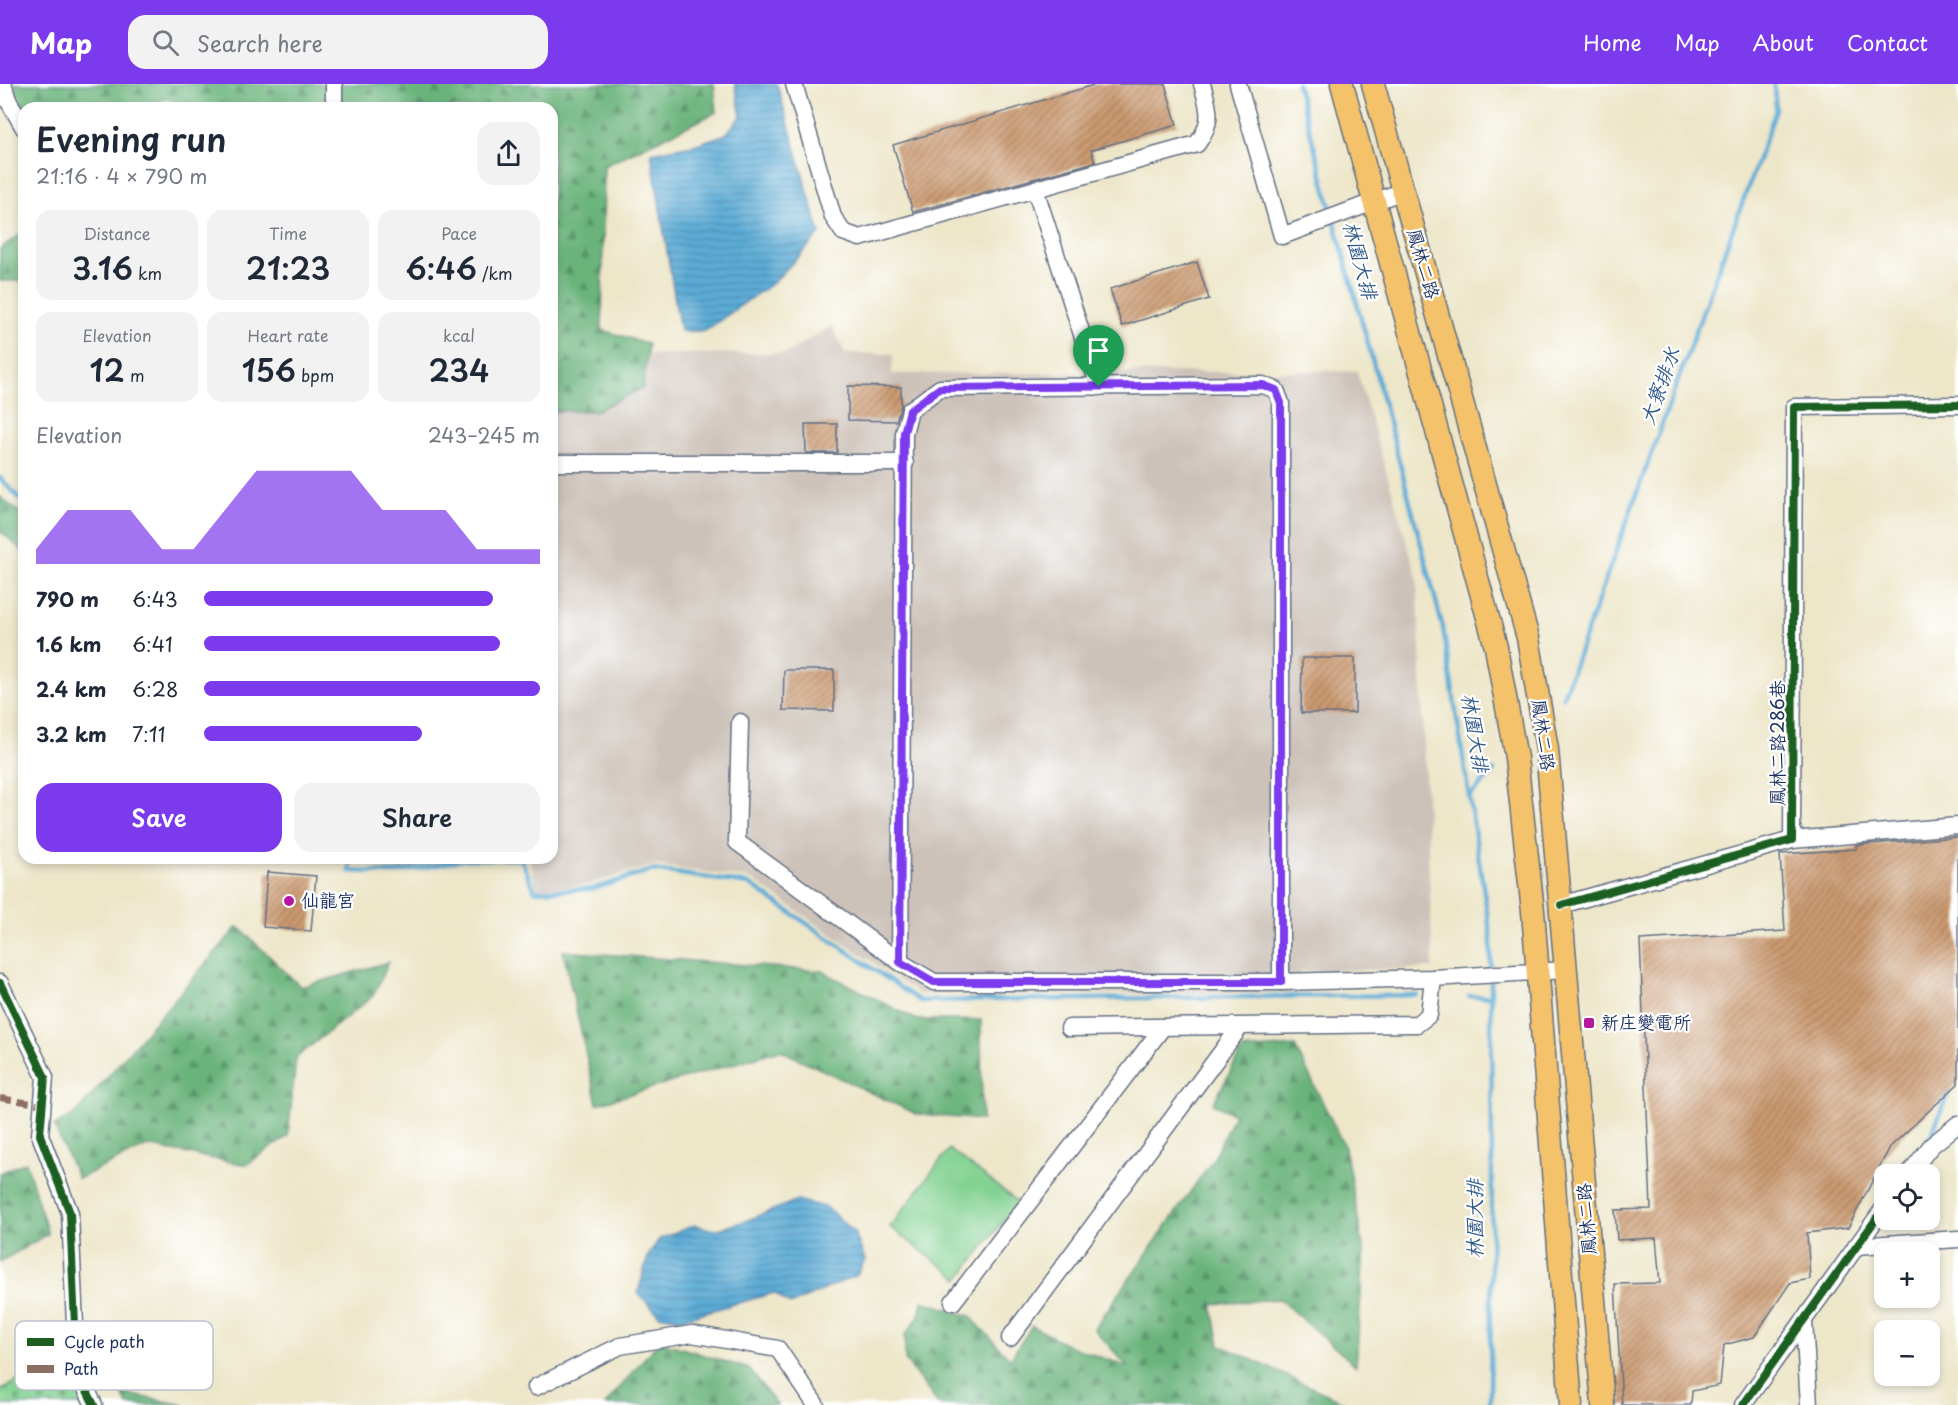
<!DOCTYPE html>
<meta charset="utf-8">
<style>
body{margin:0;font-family:"Playpen Sans","LXGW WenKai TC",sans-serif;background:#f2f2f3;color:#1f2937;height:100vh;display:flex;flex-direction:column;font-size:22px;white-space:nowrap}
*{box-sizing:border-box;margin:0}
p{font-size:20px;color:#747a83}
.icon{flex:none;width:33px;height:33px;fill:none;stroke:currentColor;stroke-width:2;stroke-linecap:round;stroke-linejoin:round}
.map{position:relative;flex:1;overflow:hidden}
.sheet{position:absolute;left:18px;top:18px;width:540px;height:762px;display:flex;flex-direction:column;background:#fff;border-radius:18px;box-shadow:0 3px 9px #0003}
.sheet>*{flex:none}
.tools{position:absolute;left:1874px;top:1080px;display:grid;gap:12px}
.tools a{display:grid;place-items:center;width:66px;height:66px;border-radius:12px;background:#fff;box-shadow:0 3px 9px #0003;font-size:30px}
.pin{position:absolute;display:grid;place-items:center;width:51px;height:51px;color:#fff;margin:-62px -26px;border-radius:50% 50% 50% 0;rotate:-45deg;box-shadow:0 0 6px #0007}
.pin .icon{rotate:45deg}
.round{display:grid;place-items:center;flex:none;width:63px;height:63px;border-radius:18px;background:#f2f2f3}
.summary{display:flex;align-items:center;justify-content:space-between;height:102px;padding:0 18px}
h1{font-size:33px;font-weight:600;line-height:45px}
.stats{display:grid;grid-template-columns:repeat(3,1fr);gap:9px;height:102px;padding:6px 18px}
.stats div{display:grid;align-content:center;border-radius:15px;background:#f2f2f3;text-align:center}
.stats b{font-size:30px;font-weight:600}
.stats small{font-size:16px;font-weight:400}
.stats p{font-size:16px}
.chart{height:168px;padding:12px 18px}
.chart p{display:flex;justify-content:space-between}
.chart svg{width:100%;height:108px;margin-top:6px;fill:#7c3aed;opacity:.7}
.primary-button{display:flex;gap:12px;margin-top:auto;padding:12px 18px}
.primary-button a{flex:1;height:69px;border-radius:18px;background:#7c3aed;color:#fff;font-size:24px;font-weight:600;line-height:69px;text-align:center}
.primary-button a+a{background:#f2f2f3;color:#1f2937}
ul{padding:0 18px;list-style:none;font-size:20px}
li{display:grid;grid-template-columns:96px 72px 1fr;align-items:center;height:45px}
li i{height:15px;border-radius:8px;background:#7c3aed}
header{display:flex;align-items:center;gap:36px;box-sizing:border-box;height:84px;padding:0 30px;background:#7c3aed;color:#fff}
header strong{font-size:28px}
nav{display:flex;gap:33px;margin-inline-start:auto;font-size:21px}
.search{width:420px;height:54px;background:#f2f2f3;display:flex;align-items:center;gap:15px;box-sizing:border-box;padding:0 21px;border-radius:18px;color:#747a83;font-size:22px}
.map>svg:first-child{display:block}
</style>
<header>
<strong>Map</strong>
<div class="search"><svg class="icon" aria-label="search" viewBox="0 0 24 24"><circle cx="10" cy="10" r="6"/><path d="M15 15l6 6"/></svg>Search here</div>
<nav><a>Home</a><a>Map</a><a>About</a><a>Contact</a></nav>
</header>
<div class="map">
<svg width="1958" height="1321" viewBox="0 0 1958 1321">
<defs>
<pattern id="forest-firs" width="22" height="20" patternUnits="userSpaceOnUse" patternTransform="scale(1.5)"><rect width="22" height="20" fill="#6bb47c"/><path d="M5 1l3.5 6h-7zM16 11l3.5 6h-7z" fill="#579369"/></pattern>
<pattern id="cemetery-stones" width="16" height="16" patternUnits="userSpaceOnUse" patternTransform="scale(1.5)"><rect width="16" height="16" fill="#84d292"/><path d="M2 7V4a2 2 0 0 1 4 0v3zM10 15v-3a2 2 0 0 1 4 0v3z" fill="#6bab7a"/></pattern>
<pattern id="water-rules" width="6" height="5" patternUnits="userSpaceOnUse" patternTransform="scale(1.5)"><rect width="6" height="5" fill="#5babd5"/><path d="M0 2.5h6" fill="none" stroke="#4a8cb0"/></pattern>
<pattern id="building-hatch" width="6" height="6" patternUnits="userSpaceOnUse" patternTransform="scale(1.5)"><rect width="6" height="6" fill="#cb9a70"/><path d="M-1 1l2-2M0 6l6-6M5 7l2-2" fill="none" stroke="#a47e5f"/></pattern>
</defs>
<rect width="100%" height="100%" fill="#fff"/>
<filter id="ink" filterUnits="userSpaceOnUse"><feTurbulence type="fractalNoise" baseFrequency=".0167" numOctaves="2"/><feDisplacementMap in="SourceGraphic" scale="12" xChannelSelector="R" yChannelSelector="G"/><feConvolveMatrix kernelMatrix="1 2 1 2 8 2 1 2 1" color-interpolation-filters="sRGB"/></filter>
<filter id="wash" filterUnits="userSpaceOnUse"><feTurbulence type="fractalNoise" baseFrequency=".008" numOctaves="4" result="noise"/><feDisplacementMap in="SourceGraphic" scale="24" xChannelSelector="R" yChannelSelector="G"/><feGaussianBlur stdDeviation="1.35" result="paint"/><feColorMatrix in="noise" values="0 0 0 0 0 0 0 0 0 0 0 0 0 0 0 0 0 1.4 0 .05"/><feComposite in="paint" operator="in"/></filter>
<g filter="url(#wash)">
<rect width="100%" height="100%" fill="#ede6c9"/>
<g fill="#ccc2b9">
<path d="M832 242 845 269 893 270 892 290 1357 287 1417 493 1433 884 1301 887 1300 909 919 910 751 795 655 781 586 801 536 805 530 774H552V271L787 269Z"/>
<path d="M356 774H451L403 786 355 778Z"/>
</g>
<g fill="url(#forest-firs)" stroke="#43726d" stroke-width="1.5">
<path d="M12 0H714L717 28 604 82 602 246 648 260 643 304 595 327H552V24H188L167 15 139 24H24L16 11Z"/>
<path d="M24 147V197H0V165Z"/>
<path d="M0 413 24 432V468L0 447Z"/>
<path d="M238 842 301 903 389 878 373 912 296 974 288 1052 246 1081 147 1062 78 1095 54 1042 76 1029Z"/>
<path d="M563 867 822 887 917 936H981L982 1036 916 1030 780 966 597 1020Z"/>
<path d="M1295 962 1345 1064 1364 1167 1356 1282 1279 1215 1212 1220 1220 1261 1350 1321H939L905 1276V1251L919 1232 922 1217 970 1232 1010 1275 1032 1242 1072 1263 1128 1283 1094 1245 1214 1074 1234 1030 1213 1020 1242 966Z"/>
<path d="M26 1078 48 1150 0 1178V1089Z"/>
<path d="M659 1257 749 1285 777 1321H605Z"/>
<path d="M122 1309 185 1321H127Z"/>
</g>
<path fill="url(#cemetery-stones)" stroke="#508078" stroke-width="1.5" d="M75 1281 97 1321H0V1307L17 1297Z"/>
<path fill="#84d292" stroke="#508078" stroke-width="1.5" d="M949 1065 1018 1118 959 1195 890 1143Z"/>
<g fill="url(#water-rules)" stroke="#3b6d9a" stroke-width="1.5">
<path d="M735 0H777L820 150 774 198 705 247H680L651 69 697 60 726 50 741 32Z"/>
<path d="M798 1116 827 1124 855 1149 865 1176 857 1191 790 1221 774 1209 681 1235 659 1231 638 1209 648 1172 659 1155 695 1141 715 1146 745 1137Z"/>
</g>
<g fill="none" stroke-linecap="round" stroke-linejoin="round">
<g stroke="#5babd5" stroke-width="4.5">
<path d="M1297 0 1376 289 1443 544 1491 854V886"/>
<path d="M0 394 24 419"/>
<path d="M1563 613 1776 26 1774 0"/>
<path d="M1469 713 1494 687"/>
<path d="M351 774 349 787 395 789 466 775H521L535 807 592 805 653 786 749 800 920 917 1417 911"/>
<path d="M1469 912 1491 913"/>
<path d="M1927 1057 1932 1050 1949 1007"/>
<path d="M1490 1321 1492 1079 1491 895"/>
</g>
</g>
<g id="blocks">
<g fill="url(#building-hatch)">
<path d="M1097 0H1165L1177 41 1091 66 1095 78 913 128 893 61Z"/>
<path d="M1197 178 1209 215 1122 242 1110 205Z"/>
<path d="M848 302 901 303V322L896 337 848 336Z"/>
<path d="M805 340H837V369H806Z"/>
<path d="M1302 574H1355V629H1301Z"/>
<path d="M784 586H834V627L783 626Z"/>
<path d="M1958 753V1000L1890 1063 1848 1144 1807 1149 1810 1195 1790 1199 1754 1253 1724 1261 1720 1301 1692 1307 1691 1321H1622L1615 1200 1660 1199 1656 1154 1617 1156 1615 1126 1651 1125 1640 856 1785 847 1780 770 1856 765V761Z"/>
<path d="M267 788 316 792 311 847 263 843Z"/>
</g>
</g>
</g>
<g filter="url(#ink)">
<use href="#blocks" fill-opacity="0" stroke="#646f83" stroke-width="1.5"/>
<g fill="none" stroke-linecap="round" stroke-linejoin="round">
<defs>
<g id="minor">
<path d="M3 0 8 16 24 44"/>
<path d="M334 0V24"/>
<path d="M794 0 833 133 843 148 860 154 1197 60C1214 37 1209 25 1202 0"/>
<path d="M1238 0 1282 152 1403 107"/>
<path d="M1035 105 1099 303"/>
<path d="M552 379H905"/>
<path d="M740 638 737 758 900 878 934 898H1281L1433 894 1566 886"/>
<path d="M1792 756 1958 742"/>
<path d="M1561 821 1792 756 1794 323 1958 321"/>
<path d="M900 878 904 349 910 326 940 304 1263 301 1276 306 1281 319V898"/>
<path d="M0 899 45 993 40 1051 70 1129 77 1286 94 1321"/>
<path d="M1069 944 1417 940 1429 931 1433 894"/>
<path d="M1909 1090 1931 1062 1958 1040"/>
<path d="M1856 1162 1958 1155"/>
<path d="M953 1218 1163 943"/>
<path d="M1804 1237 1809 1321"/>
<path d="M1010 1254 1240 943"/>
<path d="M536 1303 620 1262 692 1250 778 1265 816 1321"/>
<path d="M1743 1321 1884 1124"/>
</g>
<g id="major">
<path d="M1342 0 1496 563 1516 674 1533 827 1571 1321"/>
<path d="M1373 0 1528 554 1547 665 1603 1321"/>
</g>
</defs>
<use href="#minor" stroke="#646f83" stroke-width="19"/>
<use href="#major" stroke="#646f83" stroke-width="25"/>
<use href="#minor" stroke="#fff" stroke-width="16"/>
<use href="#major" stroke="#f3c26a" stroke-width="22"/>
<path stroke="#8d6e63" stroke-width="6" stroke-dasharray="12 6" stroke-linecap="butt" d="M0 1014 43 1021"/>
<defs>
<g id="cycleway">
<path d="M1561 821 1792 756 1794 323 1958 321"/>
<path d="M0 899 45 993 40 1051 70 1129 77 1286 94 1321"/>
<path d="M1743 1321 1884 1124"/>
</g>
</defs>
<use href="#cycleway" stroke="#fff" stroke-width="11"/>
<use href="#cycleway" stroke="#1b5e20" stroke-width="8"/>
</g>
</g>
<g fill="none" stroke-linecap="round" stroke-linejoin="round" filter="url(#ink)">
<defs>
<path id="route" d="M1263 301 1276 306 1281 319V898H934L900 878 904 349 910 326 940 304Z"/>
</defs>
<use href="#route" stroke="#fff" stroke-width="12"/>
<use href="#route" stroke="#7c3aed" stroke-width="8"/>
</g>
<g fill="#b5179e" stroke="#fff" stroke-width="2">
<circle cx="289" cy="817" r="6"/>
<rect x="1583" y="933" width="12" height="12" rx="3"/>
</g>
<g text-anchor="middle" stroke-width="4.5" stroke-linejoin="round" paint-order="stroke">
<g font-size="18" fill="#1b2f5e" stroke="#fff">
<text transform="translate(1423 180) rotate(74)" y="6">鳳林二路</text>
<text transform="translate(1543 651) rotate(82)" y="6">鳳林二路</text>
<text transform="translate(1778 659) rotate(-90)" y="6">鳳林二路286巷</text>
<text transform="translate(1587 1135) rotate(-95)" y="6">鳳林二路</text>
</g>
<g font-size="18" fill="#1b2f5e" stroke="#fff" text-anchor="start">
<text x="301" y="823">仙龍宮</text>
<text x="1601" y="945">新庄變電所</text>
</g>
<g font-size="20" font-style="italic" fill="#315a88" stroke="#fff">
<text transform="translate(1360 176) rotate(75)" y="7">林園大排</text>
<text transform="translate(1660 302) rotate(-70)" y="7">大寮排水</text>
<text transform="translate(1475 649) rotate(81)" y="7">林園大排</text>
<text transform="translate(1475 1135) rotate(-90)" y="7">林園大排</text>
</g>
</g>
<rect x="15" y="1237" width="198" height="69" rx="9" fill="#fff" stroke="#bbc1cf" stroke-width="1.5"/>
<rect x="27" y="1254" width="27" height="8" fill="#1b5e20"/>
<rect x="27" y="1281" width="27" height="8" fill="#8d6e63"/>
<g font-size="16" fill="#1b2f5e">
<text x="64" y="1264">Cycle path</text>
<text x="64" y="1291">Path</text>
</g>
</svg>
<div class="tools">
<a><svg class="icon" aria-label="locate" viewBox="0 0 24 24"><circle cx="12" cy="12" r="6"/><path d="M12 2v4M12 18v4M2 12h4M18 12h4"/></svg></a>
<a>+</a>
<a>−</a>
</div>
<div class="pin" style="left:1099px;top:303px;background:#1e9e55"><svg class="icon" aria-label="arrive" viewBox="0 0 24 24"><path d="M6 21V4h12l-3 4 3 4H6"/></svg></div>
<section class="sheet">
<div class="summary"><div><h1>Evening run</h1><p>21:16 · 4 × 790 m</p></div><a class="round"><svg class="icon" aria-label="share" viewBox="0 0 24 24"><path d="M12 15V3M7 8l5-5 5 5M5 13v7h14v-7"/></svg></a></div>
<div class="stats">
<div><p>Distance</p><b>3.16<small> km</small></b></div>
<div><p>Time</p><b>21:23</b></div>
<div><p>Pace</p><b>6:46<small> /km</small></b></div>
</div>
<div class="stats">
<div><p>Elevation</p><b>12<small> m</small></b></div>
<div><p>Heart rate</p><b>156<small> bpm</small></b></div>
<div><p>kcal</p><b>234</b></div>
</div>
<div class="chart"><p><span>Elevation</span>243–245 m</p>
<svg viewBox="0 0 160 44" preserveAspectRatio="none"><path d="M0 44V38L10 22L20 22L30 22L40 38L50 38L60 22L70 6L80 6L90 6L100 6L110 22L120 22L130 22L140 38L150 38L160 38V44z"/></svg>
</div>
<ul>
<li><b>790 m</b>6:43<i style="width:86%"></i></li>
<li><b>1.6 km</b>6:41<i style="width:88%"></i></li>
<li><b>2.4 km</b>6:28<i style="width:100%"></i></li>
<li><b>3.2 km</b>7:11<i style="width:65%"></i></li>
</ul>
<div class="primary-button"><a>Save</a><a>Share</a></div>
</section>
</div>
